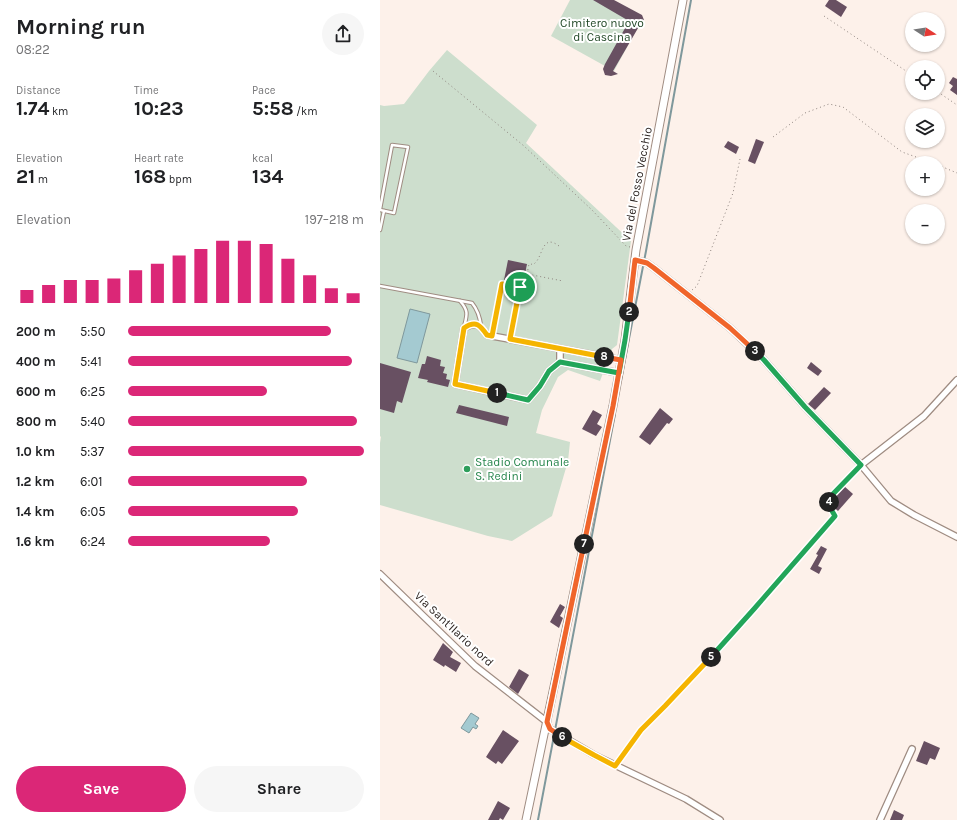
<!DOCTYPE html>
<meta charset="utf-8">
<style>
body{margin:0;font-family:Karla,sans-serif;background:#f6f6f6;color:#202124;height:100vh;display:flex;flex-direction:column;font-size:15px;white-space:nowrap}
*{box-sizing:border-box;margin:0}
p{font-size:13px;color:#757577}
.icon{flex:none;width:22px;height:22px;fill:none;stroke:currentColor;stroke-width:2;stroke-linecap:round;stroke-linejoin:round}
.map{position:relative;flex:1;overflow:hidden}
.sheet{display:flex;flex-direction:column;background:#fff;width:380px}
.sheet>*{flex:none}
.needle{width:26px;rotate:102deg}
.controls{position:absolute;left:525px;top:12px;display:grid;gap:8px}
.controls a{display:grid;place-items:center;width:40px;height:40px;border-radius:50%;background:#fff;box-shadow:0 1px 3px #0004;font-size:20px}
.pin{position:absolute;display:grid;place-items:center;width:34px;height:34px;color:#fff;margin:-17px;border:2px solid #fff;border-radius:50%;box-shadow:0 1px 4px #0007}
.km{position:absolute;width:20px;height:20px;margin:-10px;border-radius:50%;background:#222;color:#fff;font-size:11px;line-height:20px;text-align:center}
.round{display:grid;place-items:center;flex:none;width:42px;height:42px;border-radius:21px;background:#f6f6f6}
.headline{display:flex;align-items:center;justify-content:space-between;height:68px;padding:0 16px}
h1{font-size:22px;font-weight:700;line-height:30px}
.metrics{display:grid;grid-template-columns:repeat(3,1fr);gap:6px;height:68px;padding:4px 16px}
.metrics div{display:grid;align-content:center}
.metrics b{font-size:20px;font-weight:700}
.metrics small{font-size:11px;font-weight:400}
.metrics p{font-size:11px}
.chart{height:112px;padding:8px 16px}
.chart p{display:flex;justify-content:space-between}
.chart svg{width:100%;height:72px;margin-top:4px;stroke:#db2777;stroke-width:6}
.primary-button{display:flex;gap:8px;margin-top:auto;padding:8px 16px}
.primary-button a{flex:1;height:46px;border-radius:24px;background:#db2777;color:#fff;font-size:16px;font-weight:700;line-height:46px;text-align:center}
.primary-button a+a{background:#f6f6f6;color:#202124}
ul{padding:0 16px;list-style:none;font-size:13px}
li{display:grid;grid-template-columns:64px 48px 1fr;align-items:center;height:30px}
li i{height:10px;border-radius:5px;background:#db2777}
main{display:flex;flex:1;min-height:0}
.map>svg:first-child{display:block}
</style>
<main>
<section class="sheet">
<div class="headline"><div><h1>Morning run</h1><p>08:22</p></div><a class="round"><svg class="icon" aria-label="share" viewBox="0 0 24 24"><path d="M12 15V3M7 8l5-5 5 5M5 13v7h14v-7"/></svg></a></div>
<div class="metrics">
<div><p>Distance</p><b>1.74<small> km</small></b></div>
<div><p>Time</p><b>10:23</b></div>
<div><p>Pace</p><b>5:58<small> /km</small></b></div>
</div>
<div class="metrics">
<div><p>Elevation</p><b>21<small> m</small></b></div>
<div><p>Heart rate</p><b>168<small> bpm</small></b></div>
<div><p>kcal</p><b>134</b></div>
</div>
<div class="chart"><p><span>Elevation</span>197–218 m</p>
<svg viewBox="0 0 160 44" preserveAspectRatio="none"><path d="M5 44V36M15 44V33M25 44V30M35 44V30M45 44V29M55 44V24M65 44V20M75 44V15M85 44V11M95 44V6M105 44V6M115 44V8M125 44V17M135 44V27M145 44V35M155 44V38"/></svg>
</div>
<ul>
<li><b>200 m</b>5:50<i style="width:86%"></i></li>
<li><b>400 m</b>5:41<i style="width:95%"></i></li>
<li><b>600 m</b>6:25<i style="width:59%"></i></li>
<li><b>800 m</b>5:40<i style="width:97%"></i></li>
<li><b>1.0 km</b>5:37<i style="width:100%"></i></li>
<li><b>1.2 km</b>6:01<i style="width:76%"></i></li>
<li><b>1.4 km</b>6:05<i style="width:72%"></i></li>
<li><b>1.6 km</b>6:24<i style="width:60%"></i></li>
</ul>
<div class="primary-button"><a>Save</a><a>Share</a></div>
</section>
<div class="map">
<svg width="577" height="820" viewBox="0 0 577 820">
<rect width="100%" height="100%" fill="#fdf1ea"/>
<g fill="#cddecd">
<path d="M190 0H230L263 18 234 71 171 36Z"/>
<path d="M67 50 157 125 146 143 251 241 237 345 232 349 220 381 188 370 178 377 162 410 156 433 190 442 188 461 172 516 132 541 108 536 0 505V443L1 437 0 436V105L4 106 24 104 49 71Z"/>
</g>
<g fill="#a4cad1" stroke="#7f989c">
<path d="M30 309 50 314 37 363 17 358Z"/>
<path d="M91 713 99 718 95 724 98 726 96 729 93 727 89 733 81 728Z"/>
</g>
<g fill="none" stroke-linecap="round" stroke-linejoin="round">
<g stroke="#7f989c" stroke-width="2">
<path d="M241 380 266 251 311 0"/>
<path d="M158 820 235 414"/>
</g>
</g>
<g fill="#685062">
<path d="M213 0H234L262 15 264 20 263 24 261 23 233 71 238 74 231 76 225 75 223 69 225 64 249 21Z"/>
<path d="M449 0H456L467 7 461 17 445 6Z"/>
<path d="M573 77 577 79V95L570 90 573 86 569 83Z"/>
<path d="M376 139 384 142 375 164 368 161Z"/>
<path d="M348 141 359 147 356 154 344 147Z"/>
<path d="M128 260 147 264 143 284 124 280Z"/>
<path d="M47 356 61 360 60 366 65 367 63 373 67 374 66 379 70 380 68 387 47 382 48 380 38 378 42 364H45Z"/>
<path d="M431 362 442 371 438 376 427 368Z"/>
<path d="M0 363 31 372 22 403 17 401 14 413 0 409Z"/>
<path d="M444 387 451 393 435 410 428 404Z"/>
<path d="M79 405 129 417 127 426 76 413Z"/>
<path d="M280 408 293 419 289 424 287 423 270 445 259 437Z"/>
<path d="M213 410 222 415 217 424 222 427 216 436 202 429Z"/>
<path d="M464 486 473 494 458 511 449 503Z"/>
<path d="M441 546 447 549 438 566 442 568 439 574 430 569 438 555 436 554Z"/>
<path d="M180 604 185 607 180 616 183 618 179 628 170 622Z"/>
<path d="M63 643 73 652 70 657 81 663 76 672 65 665 64 667 53 660Z"/>
<path d="M139 669 149 675 138 694 129 687Z"/>
<path d="M123 730 139 741 122 764 118 761 116 764 106 757Z"/>
<path d="M544 741 560 748 555 760 550 758 547 765 536 761Z"/>
<path d="M118 801 130 808 123 820 120 818 119 820H108Z"/>
<path d="M514 810 524 815 522 820H510Z"/>
</g>
<g fill="none" stroke-linecap="round" stroke-linejoin="round">
<defs>
<g id="service">
<path d="M0 209 12 145 28 147 14 213 0 210"/>
<path d="M0 230 4 211"/>
<path d="M0 286 92 303C97 309 100 318 101 326"/>
<path d="M80 301C89 311 87 315 84 327"/>
</g>
<g id="minor">
<path d="M255 260 267 263 274 268 350 328 384 360 425 407 481 465 511 501 534 515 577 537"/>
<path d="M180 362V349"/>
<path d="M239 373 180 362 169 371 160 386 148 400 75 384 84 328C96 321 100 325 107 335L241 360"/>
<path d="M481 465 544 416 577 380"/>
<path d="M0 574 95 666 167 722 170 729 214 755 306 799 340 820"/>
<path d="M500 820 532 749"/>
</g>
<path id="tertiary" d="M146 820 233 406 245 340 256 250 303 0"/>
</defs>
<use href="#service" stroke="#9f8c82" stroke-width="4.5"/>
<use href="#minor" stroke="#9f8c82" stroke-width="8"/>
<use href="#tertiary" stroke="#9f8c82" stroke-width="9"/>
<g stroke="#8d837e" stroke-width="1" stroke-dasharray="1 3" stroke-linecap="butt">
<path d="M444 16 532 75"/>
<path d="M53 71 144 146 212 210 246 246 250 247"/>
<path d="M558 92 577 105"/>
<path d="M393 137 425 113 449 104 463 107 522 152 553 163"/>
<path d="M558 165 577 173"/>
<path d="M147 274 149 264C152 264 153 265 155 263 163 256 162 233 179 246"/>
<path d="M312 290 317 286 353 193 360 159"/>
<path d="M113 329 122 284 144 288 147 274 183 281"/>
<path d="M132 333 140 287"/>
<path d="M239 760 261 730 285 706 334 654 455 516 448 504 452 495 476 470"/>
</g>
<use href="#service" stroke="#fff" stroke-width="2.5"/>
<use href="#minor" stroke="#fff" stroke-width="5.5"/>
<use href="#tertiary" stroke="#fff" stroke-width="7"/>
</g>
<g fill="none" stroke-linecap="round" stroke-linejoin="round">
<defs>
<path id="split-1" d="M117 393 75 384 84 328C96 320 100 325 107 335L112 336 122 284 140 287"/>
<path id="split-2" d="M117 393 148 400 160 386 169 371 180 362 239 373 245 340 249 312"/>
<path id="split-3" d="M249 312 255 260 267 263 274 268 350 328 375 351"/>
<path id="split-4" d="M375 351 384 360 425 407 481 465 452 495 449 502"/>
<path id="split-5" d="M331 657 374 609 455 516 448 504 449 502"/>
<path id="split-6" d="M182 737 214 755 235 766 261 730 285 706 331 657"/>
<path id="split-7" d="M182 737 170 729 167 722 204 544"/>
<path id="split-8" d="M204 544 233 406 241 360 224 357"/>
<path id="split-9" d="M140 287 130 339 224 357"/>
</defs>
<use href="#split-1" stroke="#fff" stroke-width="8"/>
<use href="#split-2" stroke="#fff" stroke-width="8"/>
<use href="#split-3" stroke="#fff" stroke-width="8"/>
<use href="#split-4" stroke="#fff" stroke-width="8"/>
<use href="#split-5" stroke="#fff" stroke-width="8"/>
<use href="#split-6" stroke="#fff" stroke-width="8"/>
<use href="#split-7" stroke="#fff" stroke-width="8"/>
<use href="#split-8" stroke="#fff" stroke-width="8"/>
<use href="#split-9" stroke="#fff" stroke-width="8"/>
<use href="#split-1" stroke="#f5b400" stroke-width="5"/>
<use href="#split-2" stroke="#22a559" stroke-width="5"/>
<use href="#split-3" stroke="#f0652b" stroke-width="5"/>
<use href="#split-4" stroke="#22a559" stroke-width="5"/>
<use href="#split-5" stroke="#22a559" stroke-width="5"/>
<use href="#split-6" stroke="#f5b400" stroke-width="5"/>
<use href="#split-7" stroke="#f0652b" stroke-width="5"/>
<use href="#split-8" stroke="#f0652b" stroke-width="5"/>
<use href="#split-9" stroke="#f5b400" stroke-width="5"/>
</g>
<circle fill="#2e9e5b" stroke="#fff" stroke-width="1.5" cx="87" cy="469" r="4"/>
<g text-anchor="middle" stroke-width="4" stroke-linejoin="round" paint-order="stroke">
<g font-size="12" fill="#224827" stroke="#fff">
<text x="222" y="27">Cimitero nuovo<tspan x="222" dy="14">di Cascina</tspan></text>
</g>
<g font-size="12" fill="#2a221f" stroke="#fff">
<text transform="translate(257 184) rotate(-79)" y="4">Via del Fosso Vecchio</text>
<text transform="translate(74 629) rotate(43)" y="4">Via Sant'Ilario nord</text>
</g>
<g font-size="12" fill="#27864d" stroke="#fff" text-anchor="start">
<text x="95" y="466">Stadio Comunale<tspan x="95" dy="14">S. Redini</tspan></text>
</g>
</g>
</svg>
<div class="controls">
<a><svg class="needle" viewBox="-14 -14 28 28"><path d="M0-13l5 13h-10z" fill="#e53935"/><path d="M0 13l5-13h-10z" fill="#757577"/></svg></a>
<a><svg class="icon" aria-label="locate" viewBox="0 0 24 24"><circle cx="12" cy="12" r="6"/><path d="M12 2v4M12 18v4M2 12h4M18 12h4"/></svg></a>
<a><svg class="icon" aria-label="layers" viewBox="0 0 24 24"><path d="M12 4l9 5-9 5-9-5zM3 14l9 5 9-5"/></svg></a>
<a>+</a>
<a>−</a>
</div>
<div class="pin" style="left:140px;top:287px;background:#1e9e55"><svg class="icon" aria-label="arrive" viewBox="0 0 24 24"><path d="M6 21V4h12l-3 4 3 4H6"/></svg></div>
<b class="km" style="left:117px;top:393px">1</b>
<b class="km" style="left:249px;top:312px">2</b>
<b class="km" style="left:375px;top:351px">3</b>
<b class="km" style="left:449px;top:502px">4</b>
<b class="km" style="left:331px;top:657px">5</b>
<b class="km" style="left:182px;top:737px">6</b>
<b class="km" style="left:204px;top:544px">7</b>
<b class="km" style="left:224px;top:357px">8</b>
</div>
</main>
